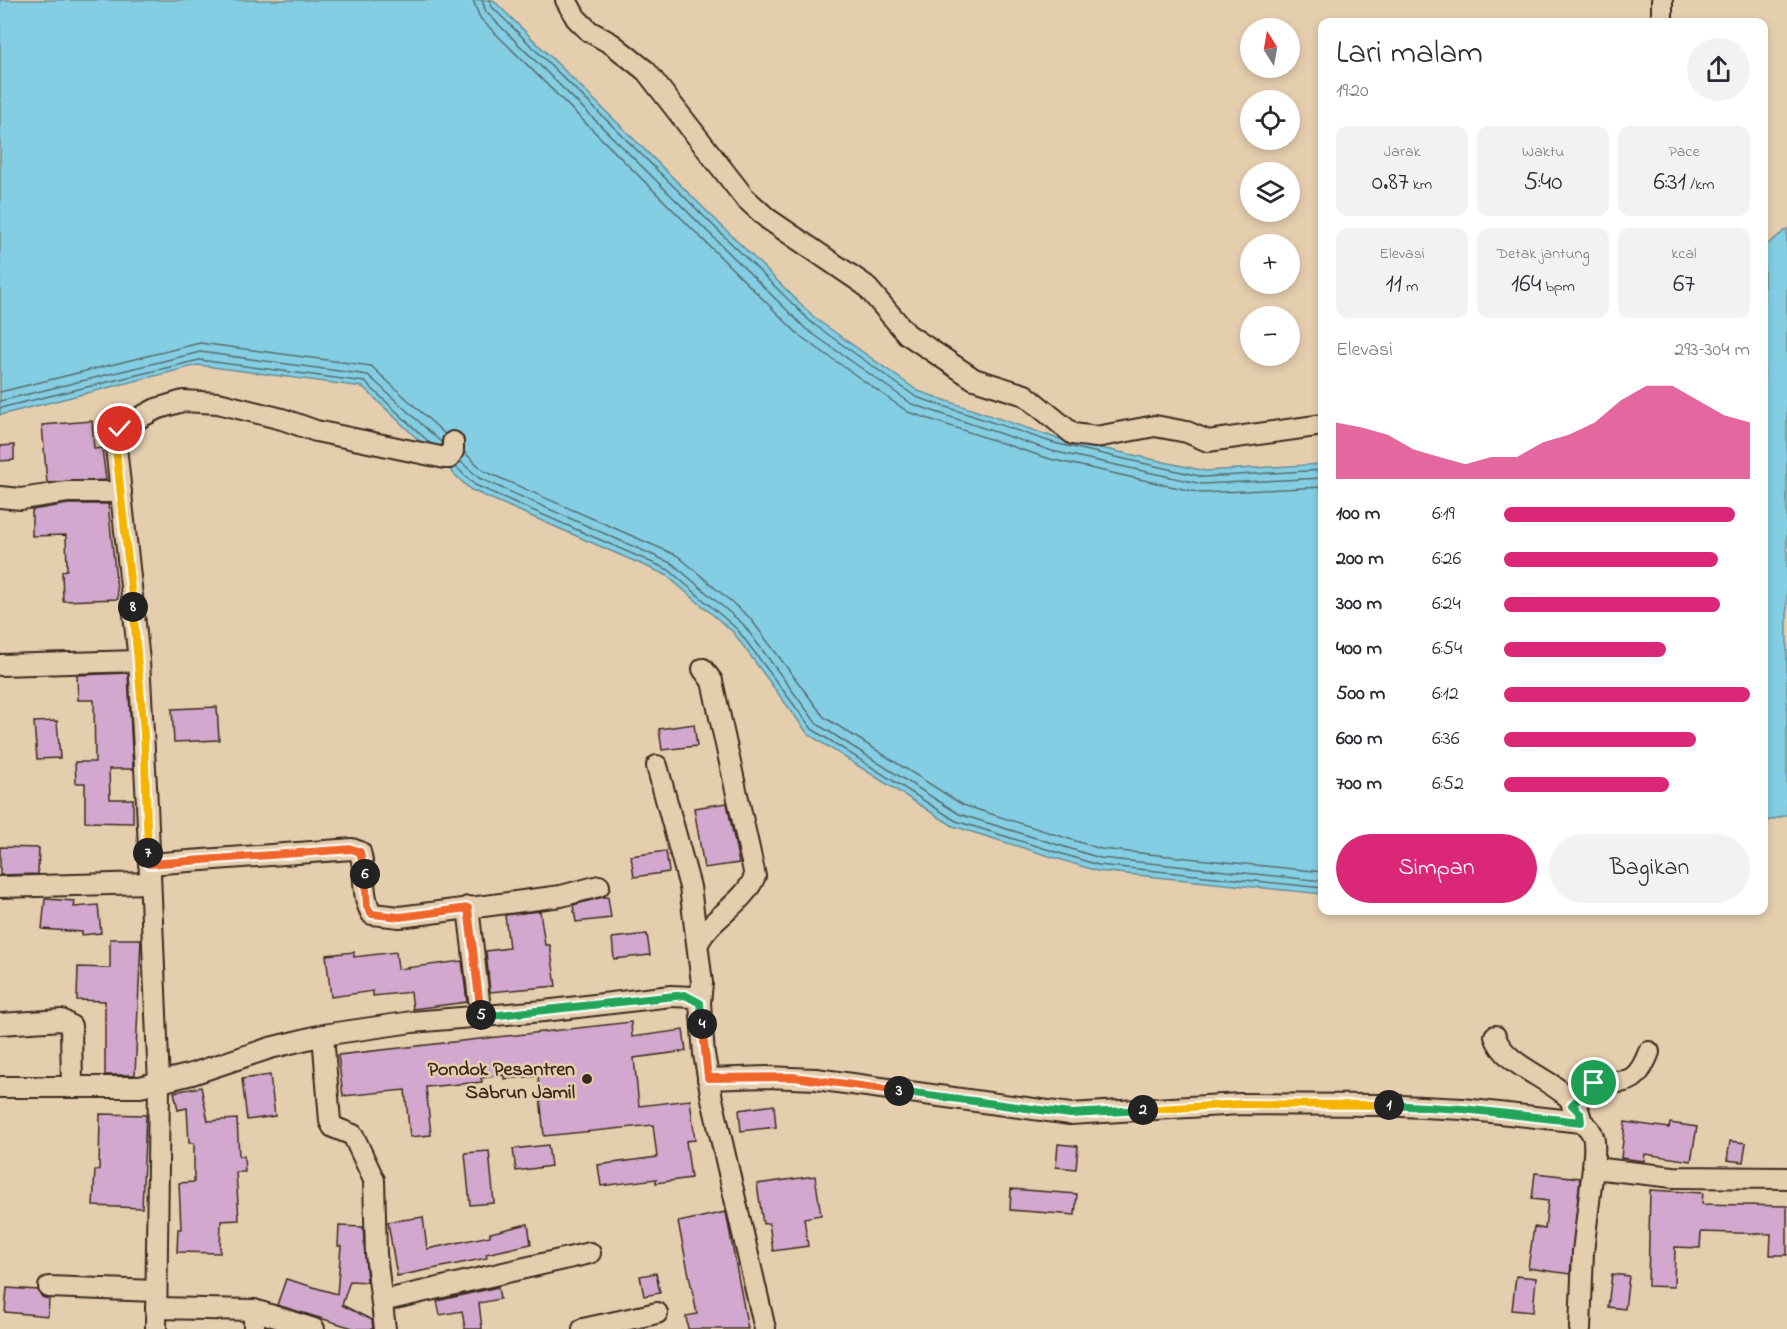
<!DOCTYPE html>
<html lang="id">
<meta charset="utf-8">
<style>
body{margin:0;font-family:"Indie Flower",sans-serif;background:#f2f2f3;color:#2b2b33;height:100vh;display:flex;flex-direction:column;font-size:22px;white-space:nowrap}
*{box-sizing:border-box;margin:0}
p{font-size:20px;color:#7c7c81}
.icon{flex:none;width:33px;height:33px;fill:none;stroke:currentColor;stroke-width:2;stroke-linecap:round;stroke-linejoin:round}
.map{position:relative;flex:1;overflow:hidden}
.sheet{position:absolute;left:1318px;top:18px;width:450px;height:897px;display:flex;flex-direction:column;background:#fff;border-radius:12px;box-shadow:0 3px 9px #0003}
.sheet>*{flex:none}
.needle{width:39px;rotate:349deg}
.fabs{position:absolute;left:1240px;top:18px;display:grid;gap:12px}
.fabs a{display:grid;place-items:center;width:60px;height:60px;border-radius:50%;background:#fff;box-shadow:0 3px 9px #0003;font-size:30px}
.pin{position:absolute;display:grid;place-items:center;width:51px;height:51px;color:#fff;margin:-26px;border:3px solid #fff;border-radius:50%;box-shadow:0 2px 6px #0007}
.km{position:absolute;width:30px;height:30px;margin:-15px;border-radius:50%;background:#222;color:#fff;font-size:16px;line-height:30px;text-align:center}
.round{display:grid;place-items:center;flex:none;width:63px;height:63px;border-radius:32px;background:#f2f2f3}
.summary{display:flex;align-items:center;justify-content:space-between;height:102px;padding:0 18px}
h1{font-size:33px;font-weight:600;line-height:45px}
.stats{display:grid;grid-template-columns:repeat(3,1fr);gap:9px;height:102px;padding:6px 18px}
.stats div{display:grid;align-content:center;border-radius:12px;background:#f2f2f3;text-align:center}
.stats b{font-size:26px;font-weight:600}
.stats small{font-size:16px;font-weight:400}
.stats p{font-size:16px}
.chart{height:168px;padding:12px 18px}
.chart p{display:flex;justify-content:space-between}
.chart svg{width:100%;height:108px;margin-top:6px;fill:#db2777;opacity:.7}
.button{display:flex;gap:12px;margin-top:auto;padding:12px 18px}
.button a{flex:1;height:69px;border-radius:36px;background:#db2777;color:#fff;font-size:24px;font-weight:600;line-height:69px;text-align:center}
.button a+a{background:#f2f2f3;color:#2b2b33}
ul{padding:0 18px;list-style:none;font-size:20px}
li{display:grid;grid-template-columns:96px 72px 1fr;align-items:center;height:45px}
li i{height:15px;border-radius:8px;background:#db2777}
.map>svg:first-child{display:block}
</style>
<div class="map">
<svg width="1787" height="1329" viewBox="0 0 1787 1329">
<rect width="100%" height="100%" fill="#e5ceae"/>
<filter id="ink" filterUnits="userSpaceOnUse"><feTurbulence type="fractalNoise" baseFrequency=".0167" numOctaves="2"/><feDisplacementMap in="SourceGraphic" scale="12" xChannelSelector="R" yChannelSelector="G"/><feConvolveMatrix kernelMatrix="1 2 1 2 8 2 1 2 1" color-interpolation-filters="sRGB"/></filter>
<g filter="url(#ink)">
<g fill="#84cee4" stroke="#678c95" stroke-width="1.5">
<path d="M0 0H493L816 319 918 391 1056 438 1205 471 1323 464V894L1097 871 953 826 808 734 733 632 666 575 471 490 363 387 198 365 0 415Z"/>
<path d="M1787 229V815L1764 822V247Z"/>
</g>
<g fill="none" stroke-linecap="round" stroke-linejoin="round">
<g stroke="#586c6d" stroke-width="1.5">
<path d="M473 0 480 18 800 336 908 412 1050 459 1201 493 1323 487"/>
<path d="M482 0 486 12 806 329 912 404 1052 451 1202 484 1323 478"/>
<path d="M490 0 492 7 812 323 916 397 1054 443 1204 477 1323 470"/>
<path d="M0 392 200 343 371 366 445 434"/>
<path d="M0 401 200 352 368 375 442 443"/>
<path d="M0 408 199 360 365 382 431 444"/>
<path d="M464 452 484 471 678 556 750 618 824 717 963 805 1101 849 1323 872"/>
<path d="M460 461 479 478 673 564 743 624 817 724 959 814 1100 858 1323 881"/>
<path d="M456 467 475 485 669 570 737 629 812 729 956 821 1098 865 1323 888"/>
</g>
</g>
<g fill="#d2a8ce" stroke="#3b2a1e" stroke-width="1.5">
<path d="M92 421 94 449 102 448 106 480 47 483 42 425Z"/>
<path d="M14 445V460L0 461V446Z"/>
<path d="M68 504H108L118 599 63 601 62 571 67 570 66 535 32 536V510Z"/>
<path d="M128 673 133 769H109L110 799H133V823L85 822V783H76L75 762H95L94 700H78L77 675Z"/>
<path d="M217 707 219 740 174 742 172 709Z"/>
<path d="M57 721 60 758 37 759 34 722Z"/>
<path d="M694 724 697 746 662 750 659 729Z"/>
<path d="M727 803 739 863 704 868 694 808Z"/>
<path d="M0 847 39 848 38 874 0 875Z"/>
<path d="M666 851 669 872 634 877 631 856Z"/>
<path d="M603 897H608L611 918 576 922 573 905Z"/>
<path d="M45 899 75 901 74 907 98 905 101 933 82 935V932L42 929Z"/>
<path d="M540 911 545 945H550L556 986 490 992 486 951 509 948 505 915Z"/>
<path d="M647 934 650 955 614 959 612 938Z"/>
<path d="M110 939H141L135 1075H105V1001L77 1000 78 967 110 968Z"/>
<path d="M354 952V957L396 952 398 969 462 961 467 1002 413 1009 411 992 373 996V991L331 997 326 955Z"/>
<path d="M631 1022 632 1037 683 1030 686 1051 634 1058 639 1106 690 1100 695 1140 686 1141 691 1178 656 1183V1179L601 1186 598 1165 657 1157 653 1125 544 1136 538 1076 504 1079V1075L481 1078 482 1082 426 1087 431 1135 410 1137 405 1090 343 1096 338 1055Z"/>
<path d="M270 1075 275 1116 247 1120 242 1079Z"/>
<path d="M201 1087 208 1121 237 1119 239 1156H244L245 1172H236L239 1220 221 1221 220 1253 177 1252 178 1229H181L179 1183 194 1182V1143H189L187 1108 178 1110 174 1092Z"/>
<path d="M774 1105 776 1127 741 1131 739 1110Z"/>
<path d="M100 1114 146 1115 142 1208 93 1206 95 1170H99Z"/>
<path d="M1625 1122 1669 1128 1670 1123 1697 1127 1691 1161 1645 1154 1644 1161 1621 1158Z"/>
<path d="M1730 1141 1746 1143 1743 1162 1727 1160Z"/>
<path d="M1058 1144 1078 1146 1076 1169 1056 1167Z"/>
<path d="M548 1145 551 1166 516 1171 513 1149Z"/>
<path d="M489 1151 494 1203 470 1205 465 1153Z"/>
<path d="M1535 1173 1580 1178 1570 1274 1528 1268 1534 1227 1545 1229 1548 1201 1532 1199Z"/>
<path d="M815 1176 821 1215 804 1218 808 1246 773 1251 769 1223 763 1224 757 1184Z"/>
<path d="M1011 1189 1077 1194 1075 1215 1010 1210Z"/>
<path d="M1650 1190 1703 1193 1702 1204 1787 1206V1255H1770L1771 1234 1701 1232 1700 1248 1675 1247 1674 1287 1648 1286Z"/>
<path d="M726 1212 748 1329H688L686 1316 697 1314 678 1222Z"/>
<path d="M423 1217 427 1249 490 1236V1233L528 1224 531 1244 486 1254 487 1258 397 1276 388 1222Z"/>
<path d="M339 1226 363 1227 367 1282 350 1281 342 1305 372 1320 373 1329H356L277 1305 286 1279 337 1294 341 1246H338Z"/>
<path d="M656 1273 660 1293 644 1296 640 1276Z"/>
<path d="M1612 1274 1629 1276 1625 1309 1608 1307Z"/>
<path d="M1516 1276 1536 1278 1533 1312 1512 1310Z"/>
<path d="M498 1287 500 1299 479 1303 482 1329H465L462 1311 440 1315 437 1301Z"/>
<path d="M7 1288 38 1290 42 1297 49 1299 48 1316 5 1312Z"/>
</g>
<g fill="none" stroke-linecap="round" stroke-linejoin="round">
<defs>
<g id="minor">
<path d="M566 0 576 18 589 31 612 44 646 71 744 197 768 219 865 285 907 334 974 379 1025 395 1073 434 1096 437 1155 426 1187 432 1208 441 1323 425"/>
<path d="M1662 22V0"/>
<path d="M113 419 139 661 147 804 159 1084 156 1329"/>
<path d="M114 431 156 409 183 401 218 403 282 419 316 431 445 458H449L453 451V442"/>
<path d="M0 497 21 499 67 492H121"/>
<path d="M0 665 139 661"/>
<path d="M657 766 690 887 702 983 700 1003"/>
<path d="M149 864 352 849 360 852C366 871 361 897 372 914L400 917 561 896 599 886"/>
<path d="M0 887 149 883"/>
<path d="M468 907 481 1017"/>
<path d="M698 943C712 916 743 905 755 876L712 681 703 669"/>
<path d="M0 1024 62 1020 71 1026 72 1087"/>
<path d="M323 1035 330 1121 333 1127 353 1135 374 1180 376 1254 385 1329"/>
<path d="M1495 1036C1507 1074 1579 1083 1581 1122"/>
<path d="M708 1079 766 1077 816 1079 1070 1114 1240 1104 1381 1105 1463 1109 1581 1122C1599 1132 1594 1150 1593 1168"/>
<path d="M0 1087H140L192 1074 270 1048 323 1035 412 1022 544 1011 671 996 693 997 700 1003 704 1054 712 1099 765 1329"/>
<path d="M1572 1105 1586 1091 1587 1085C1621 1076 1632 1095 1649 1052"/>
<path d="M49 1287 156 1291"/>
<path d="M382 1301 590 1253"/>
<path d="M156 1308 254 1310 314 1329"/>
<path d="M254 1310V1329"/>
<path d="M583 1329 657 1313"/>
<path d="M1580 1329 1583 1252 1593 1168 1673 1177 1787 1178"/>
</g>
</defs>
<use href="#minor" stroke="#3b2a1e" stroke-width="24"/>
<use href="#minor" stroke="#e5ceae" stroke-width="20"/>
</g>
</g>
<g fill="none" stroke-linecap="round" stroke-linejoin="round" filter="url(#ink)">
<defs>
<path id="split-1" d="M1389 1105 1463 1109 1581 1122 1580 1113 1572 1105 1586 1091 1587 1085 1594 1083"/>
<path id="split-2" d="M1143 1110 1240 1104 1389 1105"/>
<path id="split-3" d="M899 1091 1070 1114 1143 1110"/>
<path id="split-4" d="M702 1024 708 1078 793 1077 899 1091"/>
<path id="split-5" d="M481 1015V1017L685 995 700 1003 702 1024"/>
<path id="split-6" d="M365 874 367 907 372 914 400 917 468 908 481 1015"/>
<path id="split-7" d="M148 853 149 864 352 849 360 852 365 874"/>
<path id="split-8" d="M133 607 144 733 148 853"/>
<path id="split-9" d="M120 429 114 431 133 607"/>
</defs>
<use href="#split-1" stroke="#fff" stroke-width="12"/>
<use href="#split-2" stroke="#fff" stroke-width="12"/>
<use href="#split-3" stroke="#fff" stroke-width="12"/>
<use href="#split-4" stroke="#fff" stroke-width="12"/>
<use href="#split-5" stroke="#fff" stroke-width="12"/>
<use href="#split-6" stroke="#fff" stroke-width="12"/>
<use href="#split-7" stroke="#fff" stroke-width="12"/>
<use href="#split-8" stroke="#fff" stroke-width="12"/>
<use href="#split-9" stroke="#fff" stroke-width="12"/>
<use href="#split-1" stroke="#22a559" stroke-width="8"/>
<use href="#split-2" stroke="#f5b400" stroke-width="8"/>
<use href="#split-3" stroke="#22a559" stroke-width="8"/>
<use href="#split-4" stroke="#f0652b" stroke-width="8"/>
<use href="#split-5" stroke="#22a559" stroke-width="8"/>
<use href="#split-6" stroke="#f0652b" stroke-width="8"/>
<use href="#split-7" stroke="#f0652b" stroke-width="8"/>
<use href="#split-8" stroke="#f5b400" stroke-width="8"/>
<use href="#split-9" stroke="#f5b400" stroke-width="8"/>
</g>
<circle fill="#3b2a1e" stroke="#e5ceae" stroke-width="2" cx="587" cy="1079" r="6"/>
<g text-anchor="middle" stroke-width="5" stroke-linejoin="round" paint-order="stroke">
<g font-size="20" font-weight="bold" fill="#3b2a1e" stroke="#e5ceae" text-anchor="end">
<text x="575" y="1075">Pondok Pesantren<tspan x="575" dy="23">Sabrun Jamil</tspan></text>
</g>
</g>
</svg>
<div class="fabs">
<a><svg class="needle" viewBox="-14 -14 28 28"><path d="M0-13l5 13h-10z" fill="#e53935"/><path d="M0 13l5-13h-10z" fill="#7c7c81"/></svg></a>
<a><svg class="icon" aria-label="locate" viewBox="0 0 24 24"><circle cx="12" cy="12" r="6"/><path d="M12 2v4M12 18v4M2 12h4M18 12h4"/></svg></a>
<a><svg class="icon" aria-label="layers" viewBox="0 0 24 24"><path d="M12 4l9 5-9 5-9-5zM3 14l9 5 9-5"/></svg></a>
<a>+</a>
<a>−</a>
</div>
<div class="pin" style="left:1594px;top:1083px;background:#1e9e55"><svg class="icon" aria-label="arrive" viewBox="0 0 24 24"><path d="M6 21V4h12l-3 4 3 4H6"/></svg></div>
<div class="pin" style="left:120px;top:429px;background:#d93025"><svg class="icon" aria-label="check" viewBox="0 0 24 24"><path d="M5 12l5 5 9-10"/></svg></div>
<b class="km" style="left:1389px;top:1105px">1</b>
<b class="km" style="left:1143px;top:1110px">2</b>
<b class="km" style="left:899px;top:1091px">3</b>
<b class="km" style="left:702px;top:1024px">4</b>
<b class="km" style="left:481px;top:1015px">5</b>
<b class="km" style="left:365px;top:874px">6</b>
<b class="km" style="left:148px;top:853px">7</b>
<b class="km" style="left:133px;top:607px">8</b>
<section class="sheet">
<div class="summary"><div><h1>Lari malam</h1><p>19:20</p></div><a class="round"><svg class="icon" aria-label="share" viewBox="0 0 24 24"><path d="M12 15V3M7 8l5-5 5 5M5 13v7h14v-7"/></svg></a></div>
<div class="stats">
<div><p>Jarak</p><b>0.87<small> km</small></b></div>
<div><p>Waktu</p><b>5:40</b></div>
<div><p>Pace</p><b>6:31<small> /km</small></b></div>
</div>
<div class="stats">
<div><p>Elevasi</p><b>11<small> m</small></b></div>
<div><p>Detak jantung</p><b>164<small> bpm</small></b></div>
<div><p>kcal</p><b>67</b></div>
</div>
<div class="chart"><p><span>Elevasi</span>293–304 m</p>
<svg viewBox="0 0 160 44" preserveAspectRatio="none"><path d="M0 44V21L10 23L20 26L30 32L40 35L50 38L60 35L70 35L80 29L90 26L100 21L110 12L120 6L130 6L140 12L150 18L160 21V44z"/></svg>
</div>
<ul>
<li><b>100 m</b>6:19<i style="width:94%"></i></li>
<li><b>200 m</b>6:26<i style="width:87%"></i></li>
<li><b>300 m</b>6:24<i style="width:88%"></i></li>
<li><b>400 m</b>6:54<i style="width:66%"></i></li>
<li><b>500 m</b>6:12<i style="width:100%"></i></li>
<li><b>600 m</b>6:36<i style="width:78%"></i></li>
<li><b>700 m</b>6:52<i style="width:67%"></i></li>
</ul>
<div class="button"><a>Simpan</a><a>Bagikan</a></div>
</section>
</div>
